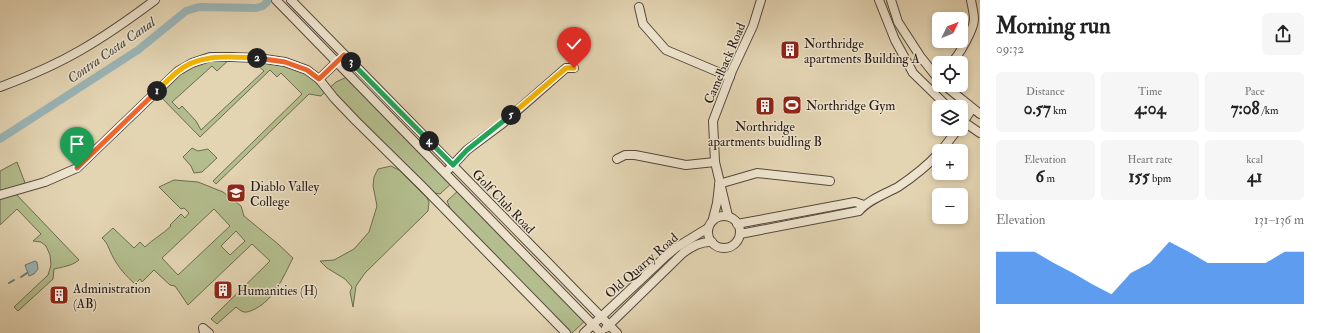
<!DOCTYPE html>
<meta charset="utf-8">
<style>
body{margin:0;font-family:"IM FELL Double Pica",serif;background:#f6f6f6;color:#222;height:100vh;display:flex;flex-direction:column;font-size:15px;white-space:nowrap}
*{box-sizing:border-box;margin:0}
p{font-size:13px;color:#767676}
.icon{flex:none;width:22px;height:22px;fill:none;stroke:currentColor;stroke-width:2;stroke-linecap:round;stroke-linejoin:round}
.map{position:relative;flex:1;overflow:hidden}
.drawer{display:flex;flex-direction:column;background:#fff;width:340px}
.drawer>*{flex:none}
.needle{width:26px;rotate:47deg}
.buttons{position:absolute;left:932px;top:12px;display:grid;gap:8px}
.buttons a{display:grid;place-items:center;width:36px;height:36px;border-radius:6px;background:#fff;box-shadow:0 2px 6px #0003;font-size:20px}
.pin{position:absolute;display:grid;place-items:center;width:34px;height:34px;color:#fff;margin:-41px -17px;border-radius:50% 50% 50% 0;rotate:-45deg;box-shadow:0 0 4px #0007}
.pin .icon{rotate:45deg}
.km{position:absolute;width:20px;height:20px;margin:-10px;border-radius:50%;background:#222;color:#fff;font-size:11px;line-height:20px;text-align:center}
.round{display:grid;place-items:center;flex:none;width:42px;height:42px;border-radius:6px;background:#f6f6f6}
.head{display:flex;align-items:center;justify-content:space-between;height:68px;padding:0 16px}
h1{font-size:22px;font-weight:700;line-height:30px}
.figures{display:grid;grid-template-columns:repeat(3,1fr);gap:6px;height:68px;padding:4px 16px}
.figures div{display:grid;align-content:center;border-radius:6px;background:#f6f6f6;text-align:center}
.figures b{font-size:17px;font-weight:700}
.figures small{font-size:11px;font-weight:400}
.figures p{font-size:11px}
.chart{height:112px;padding:8px 16px}
.chart p{display:flex;justify-content:space-between}
.chart svg{width:100%;height:72px;margin-top:4px;fill:#1a73e8;opacity:.7}
main{display:flex;flex:1;min-height:0}
.map>svg:first-child{display:block}
</style>
<main>
<div class="map">
<svg width="980" height="333" viewBox="0 0 980 333">
<rect width="100%" height="100%" fill="#e3d4b2"/>
<filter id="stains"><feTurbulence type="fractalNoise" baseFrequency=".005" numOctaves="4"/><feColorMatrix values="0 0 0 0 .2 0 0 0 0 .09 0 0 0 0 .02 0 0 0 .5 -.17"/></filter>
<radialGradient id="worn" r=".72"><stop offset=".6" stop-color="#630" stop-opacity="0"/><stop offset="1" stop-color="#630" stop-opacity=".3"/></radialGradient>
<g fill="#b3bd8d" stroke="#6c6c52" fill-rule="evenodd">
<path d="M232 57 217 71 212 66 172 102 179 109 182 106 196 121 201 130 264 71 256 64 258 58 307 70 327 90 336 82 349 76 453 182 440 194 428 192 327 90 321 96 309 94 216 184 213 181 302 94 281 73 277 77 270 70 200 137 156 92 192 63Z"/>
<path d="M192 148 198 151 208 149 217 158 202 172 194 173 191 166 183 157Z"/>
<path d="M17 162 27 188 14 192 79 260C72 266 62 267 54 269L53 279 18 311 14 307 48 275 51 265 50 255 46 246 41 242 33 241 41 234 17 209 0 225V171Z"/>
<path d="M391 166 399 170 427 198 429 202 428 211 365 273 356 286 353 307 350 292 352 287 345 279 327 268 320 261 334 260 354 249 369 232 377 206 373 186 374 177 378 169Z"/>
<path d="M174 180 198 182 223 192 241 206 244 216 278 244 293 258C283 277 275 299 255 309 246 313 244 314 236 307L217 324 211 319 270 261 252 244 188 305 175 286 170 285 154 270 142 282 140 279 135 284C126 276 118 267 113 257 109 250 108 243 102 238L113 228 134 248 140 242 145 247C153 239 163 234 171 226L170 225 181 214 185 218 189 213 184 208 181 209 159 187ZM214 209 230 226 178 275 162 258ZM236 231 245 241 230 255 221 246Z"/>
<path d="M460 189 587 319 572 333H566L455 220 447 201Z"/>
</g>
<path fill="#9ab5b7" stroke="#6c7777" d="M35 261 37 262 38 269 34 274 29 276 25 265Z"/>
<g fill="none" stroke-linecap="round" stroke-linejoin="round">
<g stroke="#6c7777" stroke-width="2">
<path d="M21 277 27 273"/>
<path d="M9 283 14 280"/>
</g>
<path stroke="#9ab5b7" stroke-width="8" d="M0 139 138 50 186 11 199 7 256 8 263 6 267 2"/>
<defs>
<g id="minor">
<path d="M276 0 601 333"/>
<path d="M291 0 617 333"/>
<path d="M879 0 895 40 913 73 948 107"/>
<path d="M891 0 898 22 920 56 939 80"/>
<path d="M639 7 643 24 666 50 730 77"/>
<path d="M951 63C959 56 974 29 974 19 974 13 972 6 971 0"/>
<path d="M319 79 340 59"/>
<path d="M944 85 980 114"/>
<path d="M0 87C27 77 57 64 81 50 107 35 131 18 155 0"/>
<path d="M961 120 980 133"/>
<path d="M961 125 972 109"/>
<path d="M941 151 958 129"/>
<path d="M617 159 625 155H635L686 165 715 162"/>
<path d="M449 169 467 150 502 124 566 68H574"/>
<path d="M719 184 757 173 830 181"/>
<path d="M0 195 45 182 77 168 178 71 192 63 210 57H232L258 58 285 62 307 70 319 79 334 98 356 121 421 185 566 333"/>
<path d="M728 216 715 162 713 121 732 71 753 26 761 0"/>
<circle cx="724" cy="232" r="16"/>
<path d="M713 219 717 203 719 186"/>
<path d="M737 224 855 202 864 205"/>
<path d="M740 234 859 211C868 200 885 194 898 187 913 177 927 166 939 153"/>
<path d="M606 328 683 253C692 246 701 241 712 242"/>
<path d="M204 333 203 328 209 333"/>
<path d="M584 333 665 257 677 247 708 228"/>
</g>
</defs>
<use href="#minor" stroke="#55483d" stroke-width="10"/>
<use href="#minor" stroke="#ede3cd" stroke-width="8"/>
</g>
<g fill="none" stroke-linecap="round" stroke-linejoin="round">
<defs>
<path id="split-1" d="M77 168 157 91"/>
<path id="split-2" d="M157 91C163 85 170 78 177 72 200 53 229 57 257 58"/>
<path id="split-3" d="M257 58 285 62 307 70 319 79 344 55 351 62"/>
<path id="split-4" d="M351 62 429 141"/>
<path id="split-5" d="M429 141 453 165 467 150 511 115"/>
<path id="split-6" d="M511 115 566 68H574"/>
</defs>
<use href="#split-1" stroke="#fff" stroke-width="8"/>
<use href="#split-2" stroke="#fff" stroke-width="8"/>
<use href="#split-3" stroke="#fff" stroke-width="8"/>
<use href="#split-4" stroke="#fff" stroke-width="8"/>
<use href="#split-5" stroke="#fff" stroke-width="8"/>
<use href="#split-6" stroke="#fff" stroke-width="8"/>
<use href="#split-1" stroke="#f0652b" stroke-width="5"/>
<use href="#split-2" stroke="#f5b400" stroke-width="5"/>
<use href="#split-3" stroke="#f0652b" stroke-width="5"/>
<use href="#split-4" stroke="#22a559" stroke-width="5"/>
<use href="#split-5" stroke="#22a559" stroke-width="5"/>
<use href="#split-6" stroke="#f5b400" stroke-width="5"/>
</g>
<defs>
<symbol id="building-square" viewBox="-11 -11 22 22"><rect x="-9" y="-9" width="18" height="18" rx="4" fill="#8f2418" stroke="#ede3cd"/><path d="M-4-6H4V6H1V3H-1V6H-4ZM-2.5-4.3h1.7v1.8h-1.7ZM.8-4.3h1.7v1.8H.8ZM-2.5-1h1.7V.8h-1.7ZM.8-1h1.7V.8H.8Z" fill="#fff"/></symbol>
<symbol id="stadium-square" viewBox="-11 -11 22 22"><rect x="-9" y="-9" width="18" height="18" rx="4" fill="#8f2418" stroke="#ede3cd"/><path d="M0-5a6.5 5 0 1 0 0 10a6.5 5 0 1 0 0-10ZM-3.5-1.8h7v3.6h-7Z" fill="#fff"/></symbol>
<symbol id="university-square" viewBox="-11 -11 22 22"><rect x="-9" y="-9" width="18" height="18" rx="4" fill="#8f2418" stroke="#ede3cd"/><path d="M0-5L7-2L0 1L-7-2ZM-4 1L0 2.5L4 1V4Q0 6-4 4Z" fill="#fff"/></symbol>
</defs>
<g fill-rule="evenodd">
<use href="#building-square" x="779" y="39" width="22" height="22"/>
<use href="#stadium-square" x="781" y="94" width="22" height="22"/>
<use href="#building-square" x="754" y="95" width="22" height="22"/>
<use href="#university-square" x="225" y="182" width="22" height="22"/>
<use href="#building-square" x="212" y="279" width="22" height="22"/>
<use href="#building-square" x="48" y="284" width="22" height="22"/>
</g>
<g text-anchor="middle" stroke-width="3" stroke-linejoin="round" paint-order="stroke">
<g font-size="13" fill="#261a16" stroke="#ede3cd" text-anchor="start">
<text x="804" y="48">Northridge<tspan x="804" dy="15">apartments Building A</tspan></text>
<text x="806" y="110">Northridge Gym</text>
<text x="765" y="131" text-anchor="middle">Northridge<tspan x="765" dy="15">apartments buidling B</tspan></text>
<text x="250" y="191">Diablo Valley<tspan x="250" dy="15">College</tspan></text>
<text x="73" y="293">Administration<tspan x="73" dy="15">(AB)</tspan></text>
<text x="237" y="295">Humanities (H)</text>
</g>
<g font-size="13" fill="#261a16" stroke="#ede3cd">
<text transform="translate(724 63) rotate(-67)" y="5">Camelback Road</text>
<text transform="translate(504 201) rotate(46)" y="5">Golf Club Road</text>
<text transform="translate(641 265) rotate(-41)" y="5">Old Quarry Road</text>
</g>
<g font-size="14" font-style="italic" fill="#494846" stroke="#ede3cd">
<text transform="translate(111 50) rotate(-35)" y="5">Contra Costa Canal</text>
</g>
</g>
<rect width="100%" height="100%" filter="url(#stains)"/>
<rect width="100%" height="100%" fill="url(#worn)"/>
</svg>
<div class="buttons">
<a><svg class="needle" viewBox="-14 -14 28 28"><path d="M0-13l5 13h-10z" fill="#e53935"/><path d="M0 13l5-13h-10z" fill="#767676"/></svg></a>
<a><svg class="icon" aria-label="locate" viewBox="0 0 24 24"><circle cx="12" cy="12" r="6"/><path d="M12 2v4M12 18v4M2 12h4M18 12h4"/></svg></a>
<a><svg class="icon" aria-label="layers" viewBox="0 0 24 24"><path d="M12 4l9 5-9 5-9-5zM3 14l9 5 9-5"/></svg></a>
<a>+</a>
<a>−</a>
</div>
<div class="pin" style="left:77px;top:168px;background:#1e9e55"><svg class="icon" aria-label="arrive" viewBox="0 0 24 24"><path d="M6 21V4h12l-3 4 3 4H6"/></svg></div>
<div class="pin" style="left:574px;top:68px;background:#d93025"><svg class="icon" aria-label="check" viewBox="0 0 24 24"><path d="M5 12l5 5 9-10"/></svg></div>
<b class="km" style="left:157px;top:91px">1</b>
<b class="km" style="left:257px;top:58px">2</b>
<b class="km" style="left:351px;top:62px">3</b>
<b class="km" style="left:429px;top:141px">4</b>
<b class="km" style="left:511px;top:115px">5</b>
</div>
<section class="drawer">
<div class="head"><div><h1>Morning run</h1><p>09:32</p></div><a class="round"><svg class="icon" aria-label="share" viewBox="0 0 24 24"><path d="M12 15V3M7 8l5-5 5 5M5 13v7h14v-7"/></svg></a></div>
<div class="figures">
<div><p>Distance</p><b>0.57<small> km</small></b></div>
<div><p>Time</p><b>4:04</b></div>
<div><p>Pace</p><b>7:08<small> /km</small></b></div>
</div>
<div class="figures">
<div><p>Elevation</p><b>6<small> m</small></b></div>
<div><p>Heart rate</p><b>155<small> bpm</small></b></div>
<div><p>kcal</p><b>41</b></div>
</div>
<div class="chart"><p><span>Elevation</span>131–136 m</p>
<svg viewBox="0 0 160 44" preserveAspectRatio="none"><path d="M0 44V12L10 12L20 12L30 19L40 25L50 32L60 38L70 25L80 19L90 6L100 12L110 19L120 19L130 19L140 19L150 12L160 12V44z"/></svg>
</div>
</section>
</main>
